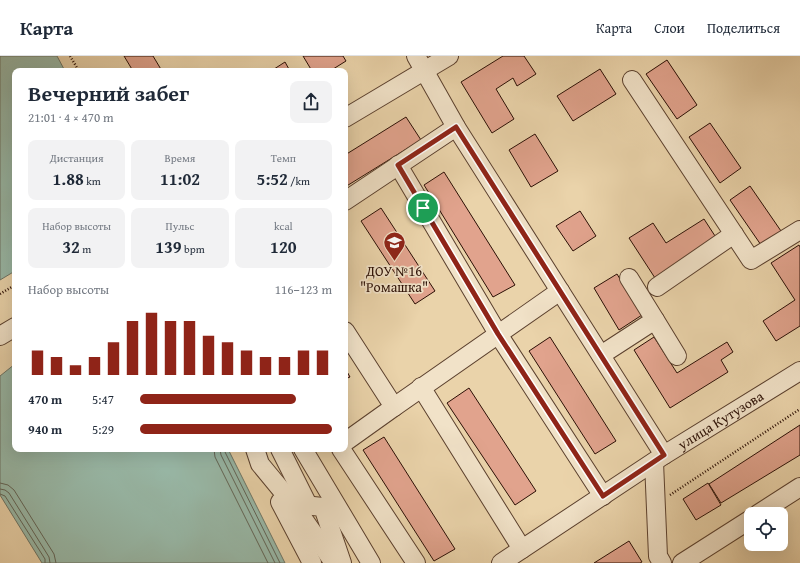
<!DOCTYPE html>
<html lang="ru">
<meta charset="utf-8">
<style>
body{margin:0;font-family:"Gentium Book Plus",serif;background:#f2f2f3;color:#1f2937;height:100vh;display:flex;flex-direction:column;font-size:15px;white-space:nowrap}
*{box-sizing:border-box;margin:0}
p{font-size:13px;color:#747a83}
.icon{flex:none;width:22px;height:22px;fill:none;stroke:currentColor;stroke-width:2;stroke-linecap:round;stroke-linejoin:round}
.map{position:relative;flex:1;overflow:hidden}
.side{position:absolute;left:12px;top:12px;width:336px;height:384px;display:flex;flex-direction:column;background:#fff;border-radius:8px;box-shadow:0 4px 16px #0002}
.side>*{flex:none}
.buttons{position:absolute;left:744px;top:451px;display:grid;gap:8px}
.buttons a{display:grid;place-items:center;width:44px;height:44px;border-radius:8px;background:#fff;box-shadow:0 4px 16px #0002;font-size:20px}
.pin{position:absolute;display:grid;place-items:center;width:34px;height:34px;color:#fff;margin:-17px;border:2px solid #fff;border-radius:50%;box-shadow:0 1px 4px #0007}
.round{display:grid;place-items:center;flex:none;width:42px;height:42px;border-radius:8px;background:#f2f2f3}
.summary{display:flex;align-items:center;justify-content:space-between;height:68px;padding:0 16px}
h1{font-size:22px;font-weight:700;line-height:30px}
.metrics{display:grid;grid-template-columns:repeat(3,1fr);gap:6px;height:68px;padding:4px 16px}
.metrics div{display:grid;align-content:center;border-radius:8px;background:#f2f2f3;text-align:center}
.metrics b{font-size:17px;font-weight:700}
.metrics small{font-size:11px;font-weight:400}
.metrics p{font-size:11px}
.chart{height:112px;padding:8px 16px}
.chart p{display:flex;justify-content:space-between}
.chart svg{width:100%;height:72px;margin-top:4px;stroke:#8f2418;stroke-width:6}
ul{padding:0 16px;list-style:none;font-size:13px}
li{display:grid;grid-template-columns:64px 48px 1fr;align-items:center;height:30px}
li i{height:10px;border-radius:5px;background:#8f2418}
header{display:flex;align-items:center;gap:24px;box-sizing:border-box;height:56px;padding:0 20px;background:#fff;border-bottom:1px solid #e0e1e3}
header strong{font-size:19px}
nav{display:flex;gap:22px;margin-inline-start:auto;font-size:14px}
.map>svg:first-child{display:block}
</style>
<header>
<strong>Карта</strong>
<nav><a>Карта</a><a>Слои</a><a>Поделиться</a></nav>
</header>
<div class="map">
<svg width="800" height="507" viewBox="0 0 800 507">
<rect width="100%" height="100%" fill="#ead3aa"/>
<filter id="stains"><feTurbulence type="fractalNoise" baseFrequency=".005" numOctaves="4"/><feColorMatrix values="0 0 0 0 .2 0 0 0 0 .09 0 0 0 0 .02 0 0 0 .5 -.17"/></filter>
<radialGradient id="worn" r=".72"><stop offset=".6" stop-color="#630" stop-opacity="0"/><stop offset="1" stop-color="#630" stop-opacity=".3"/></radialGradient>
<g fill="#98b8a7" stroke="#6c7466">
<path d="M0 0H57L65 15H15V215L0 224Z"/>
<path d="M15 308V393H228L285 507H42L0 439V320Z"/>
</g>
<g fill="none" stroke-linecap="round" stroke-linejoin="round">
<g stroke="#626456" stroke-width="1">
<path d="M214 393 215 401 268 507"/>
<path d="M220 393 221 399 275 507"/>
<path d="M225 393V396L280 507"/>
<path d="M0 427 8 429 14 434 54 498 56 507"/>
<path d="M0 433 5 434 9 437 49 501 50 507"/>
<path d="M0 438 5 440 45 503V507"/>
</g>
</g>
<g fill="#e1a38d" stroke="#2b0f05">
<path d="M124 0H153L162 15H133Z"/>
<path d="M303 0H343L346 5 330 15H312Z"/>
<path d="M503 0H524L536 18 517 30 513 22 496 33 514 63 492 77 461 26Z"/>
<path d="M667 4 697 49 677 63 646 18Z"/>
<path d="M285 6 290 15H271Z"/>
<path d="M600 13 616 38 573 65 557 40Z"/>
<path d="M406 61 421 84 345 131V99Z"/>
<path d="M710 67 741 112 720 127 689 81Z"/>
<path d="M535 78 558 115 531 131 509 94Z"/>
<path d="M444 116 515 229 493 241 424 129Z"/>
<path d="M750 130 781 175 761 189 730 144Z"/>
<path d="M381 152 435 235 415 248 361 165Z"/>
<path d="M580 155 596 180 573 195 556 170Z"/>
<path d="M704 163 717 183 655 222 629 182 653 167 666 187Z"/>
<path d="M799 189 800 191V270L776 285 763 265 795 244 771 207Z"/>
<path d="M617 218 642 259 619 274 594 232Z"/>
<path d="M550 281 616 385 595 398 529 295Z"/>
<path d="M654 281 677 317 727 286 733 296 721 304 728 316 670 352 634 294Z"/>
<path d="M345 312 350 321 345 323Z"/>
<path d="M469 332 536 435 515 449 447 347Z"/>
<path d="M800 369V399L721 447 709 428Z"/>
<path d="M384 381 455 493 434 505 363 394Z"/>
<path d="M708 427 721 449 696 464 683 443Z"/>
<path d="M629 485 642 506 640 507H594Z"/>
</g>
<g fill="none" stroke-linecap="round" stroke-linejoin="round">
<defs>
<g id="minor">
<path d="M416 0 456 71 664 399"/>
<path d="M632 24 751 204 800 174"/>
<path d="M345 62 449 0"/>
<path d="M398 109 498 278 603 440"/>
<path d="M345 145 456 71"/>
<path d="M657 231 734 178"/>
<path d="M655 264 677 300"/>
<path d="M345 275 394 351 345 386"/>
<path d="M0 280 15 271"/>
<path d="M601 299 655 264 629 222"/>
<path d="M421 331 522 493"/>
<path d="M394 351 560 235"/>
<path d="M255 393 260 408 293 448 334 507"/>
<path d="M280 393 308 449"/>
<path d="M303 393 371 507"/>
<path d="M341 393 416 507"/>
<path d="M654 406 658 500 662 507"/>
<path d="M280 446 312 507"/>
<path d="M293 448 323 451 342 507"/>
<path d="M758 458 800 431"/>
<path id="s1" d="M501 507 664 399 800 315"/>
<path d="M682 507 751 463"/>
</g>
</defs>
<use href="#minor" stroke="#5b402e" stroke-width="20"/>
<g stroke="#2b0f05" stroke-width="2.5" stroke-dasharray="1 2" stroke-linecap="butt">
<path d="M70 0 79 15"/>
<path d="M0 238 15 229"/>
<path d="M670 439 800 353"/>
</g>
<use href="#minor" stroke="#f1e2c8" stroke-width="18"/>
</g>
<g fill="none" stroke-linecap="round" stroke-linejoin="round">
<defs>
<path id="route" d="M456 71 664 399 603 440 498 278 398 109Z"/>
</defs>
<use href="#route" stroke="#fff" stroke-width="8"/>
<use href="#route" stroke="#8f2418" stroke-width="5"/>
</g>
<defs>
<symbol id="school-pin" viewBox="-11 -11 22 30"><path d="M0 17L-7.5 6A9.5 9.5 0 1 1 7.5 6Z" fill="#8f2418" stroke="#f1e2c8"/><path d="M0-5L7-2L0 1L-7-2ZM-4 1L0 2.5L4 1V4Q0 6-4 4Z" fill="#fff"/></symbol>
</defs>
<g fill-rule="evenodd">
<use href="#school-pin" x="382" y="174" width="25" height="34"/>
</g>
<g text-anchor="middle" stroke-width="3.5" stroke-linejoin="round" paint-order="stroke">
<g font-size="14" fill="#2b0f05" stroke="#f1e2c8">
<text x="394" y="220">ДОУ №16<tspan x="394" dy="16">"Ромашка"</tspan></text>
</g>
<g font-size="14" fill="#2b0f05" stroke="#f1e2c8">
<text dy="5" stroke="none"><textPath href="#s1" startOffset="262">улица Кутузова</textPath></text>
</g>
</g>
<rect width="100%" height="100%" filter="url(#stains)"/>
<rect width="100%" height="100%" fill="url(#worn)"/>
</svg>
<div class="buttons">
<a><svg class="icon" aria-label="locate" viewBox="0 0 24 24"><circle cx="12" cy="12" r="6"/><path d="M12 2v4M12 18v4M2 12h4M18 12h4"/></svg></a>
</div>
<div class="pin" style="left:423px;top:152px;background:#1e9e55"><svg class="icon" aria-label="arrive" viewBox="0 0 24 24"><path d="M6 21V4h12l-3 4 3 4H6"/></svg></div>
<section class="side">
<div class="summary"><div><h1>Вечерний забег</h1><p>21:01 · 4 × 470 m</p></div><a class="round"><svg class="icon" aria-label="share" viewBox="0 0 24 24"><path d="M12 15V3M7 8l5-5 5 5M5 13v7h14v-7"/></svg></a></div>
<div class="metrics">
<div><p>Дистанция</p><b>1.88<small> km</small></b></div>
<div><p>Время</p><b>11:02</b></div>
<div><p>Темп</p><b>5:52<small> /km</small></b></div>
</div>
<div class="metrics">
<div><p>Набор высоты</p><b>32<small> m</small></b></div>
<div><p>Пульс</p><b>139<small> bpm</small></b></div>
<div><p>kcal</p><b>120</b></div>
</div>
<div class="chart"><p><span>Набор высоты</span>116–123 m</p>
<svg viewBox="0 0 160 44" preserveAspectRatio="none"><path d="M5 44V29M15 44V33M25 44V38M35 44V33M45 44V24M55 44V11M65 44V6M75 44V11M85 44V11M95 44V20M105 44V24M115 44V29M125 44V33M135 44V33M145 44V29M155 44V29"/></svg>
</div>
<ul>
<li><b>470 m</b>5:47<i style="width:81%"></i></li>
<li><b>940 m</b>5:29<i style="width:100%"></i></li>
</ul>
</section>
</div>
